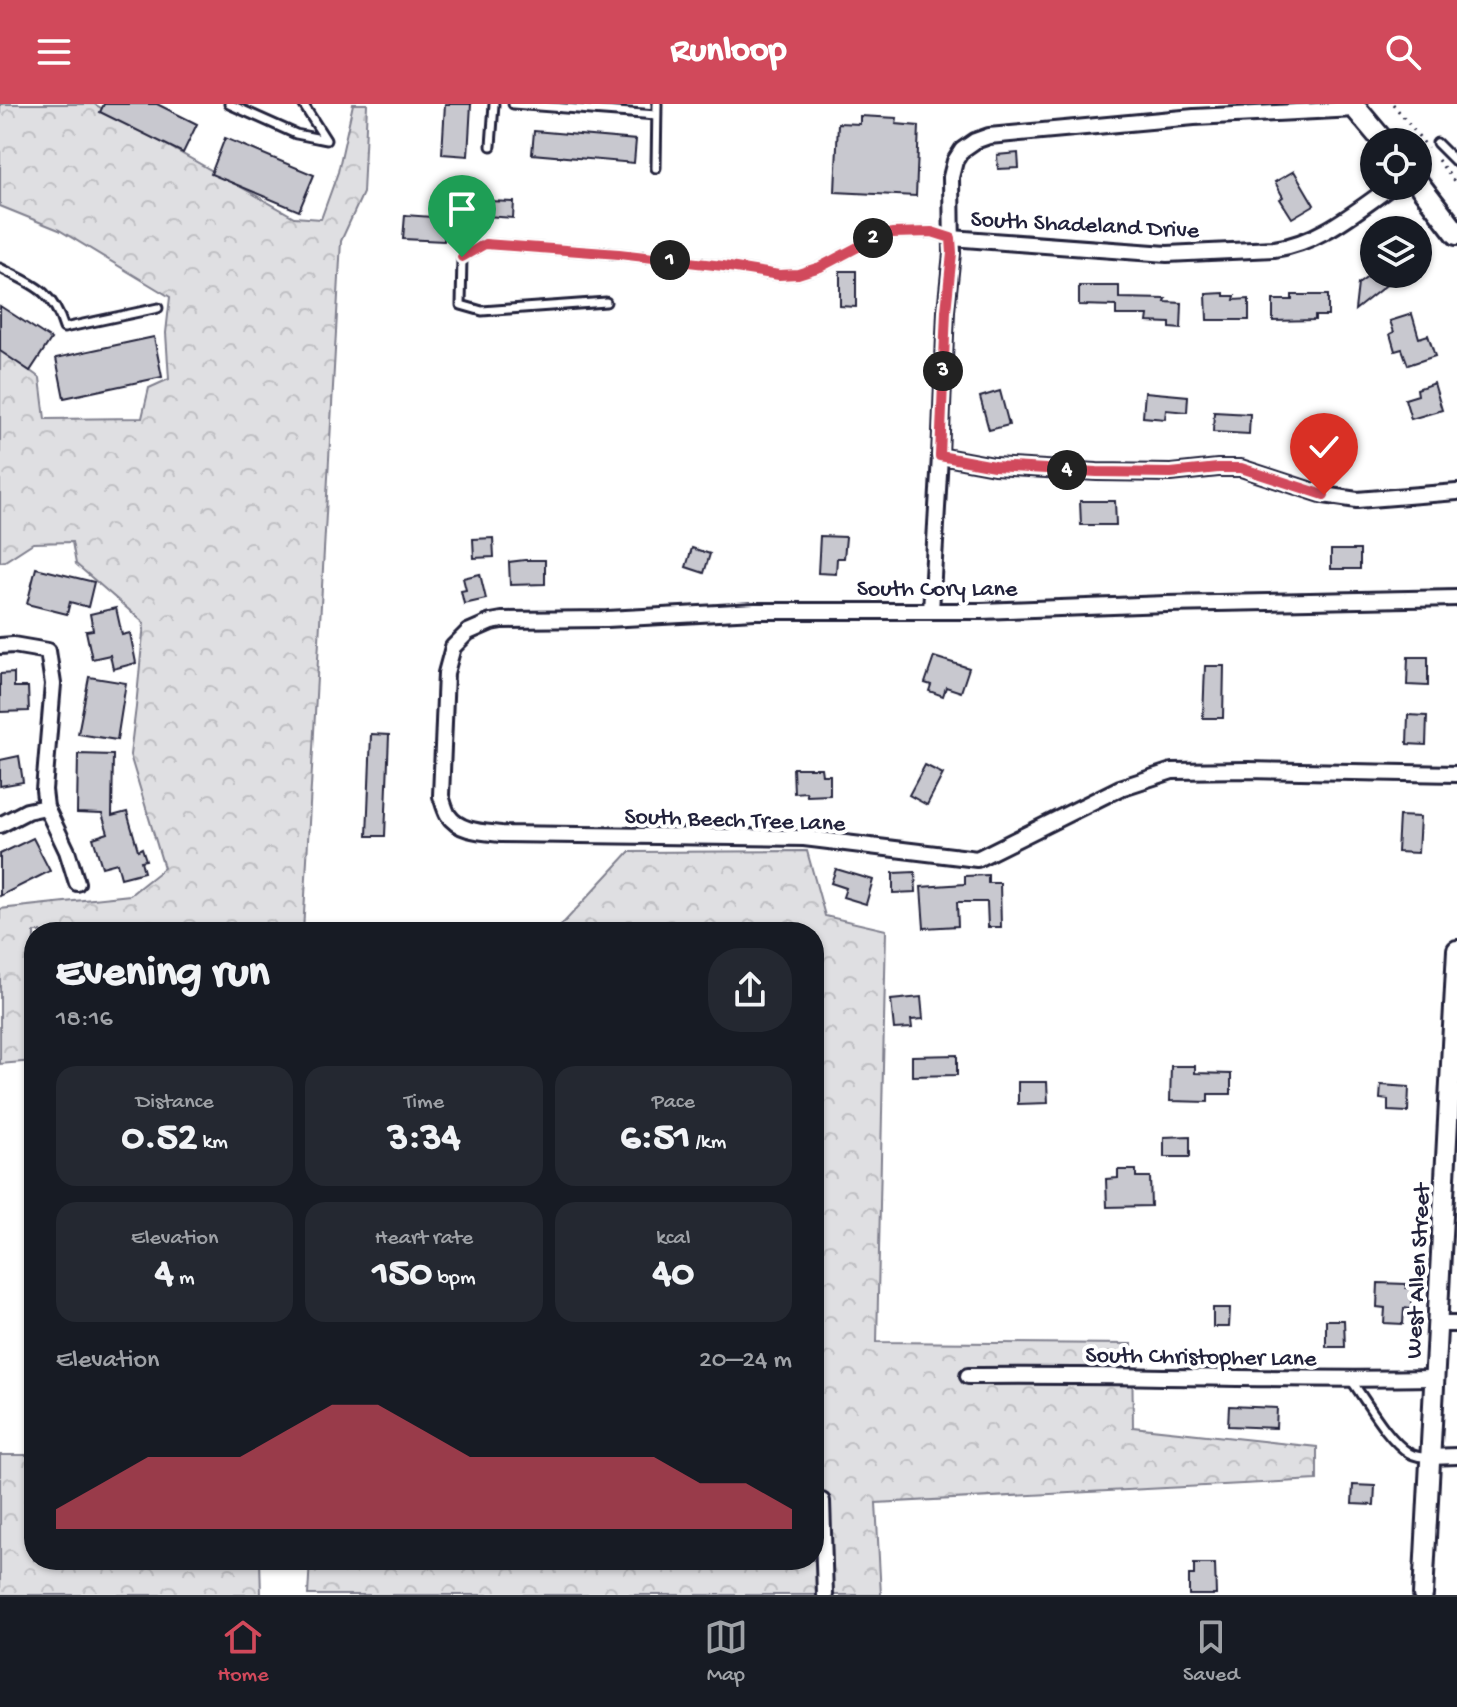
<!DOCTYPE html>
<meta charset="utf-8">
<style>
body{margin:0;font-family:"Gochi Hand",sans-serif;background:#242831;color:#f1f3f6;height:100vh;display:flex;flex-direction:column;font-size:30px;white-space:nowrap}
*{box-sizing:border-box;margin:0}
p{font-size:26px;color:#9ea1a6}
.icon{flex:none;width:44px;height:44px;fill:none;stroke:currentColor;stroke-width:2;stroke-linecap:round;stroke-linejoin:round}
.map{position:relative;flex:1;overflow:hidden}
.drawer{position:absolute;left:24px;top:818px;width:800px;height:648px;display:flex;flex-direction:column;background:#171b24;border-radius:32px;box-shadow:0 2px 6px #0004}
.drawer>*{flex:none}
.tools{position:absolute;left:1360px;top:24px;display:grid;gap:16px}
.tools a{display:grid;place-items:center;width:72px;height:72px;border-radius:50%;background:#171b24;box-shadow:0 2px 6px #0004;font-size:40px}
.pin{position:absolute;display:grid;place-items:center;width:68px;height:68px;color:#fff;margin:-82px -34px;border-radius:50% 50% 50% 0;rotate:-45deg;box-shadow:0 0 8px #0007}
.pin .icon{rotate:45deg}
.km{position:absolute;width:40px;height:40px;margin:-20px;border-radius:50%;background:#222;color:#fff;font-size:22px;line-height:40px;text-align:center}
.round{display:grid;place-items:center;flex:none;width:84px;height:84px;border-radius:32px;background:#242831}
.headline{display:flex;align-items:center;justify-content:space-between;height:136px;padding:0 32px}
h1{font-size:44px;font-weight:700;line-height:60px}
.stats{display:grid;grid-template-columns:repeat(3,1fr);gap:12px;height:136px;padding:8px 32px}
.stats div{display:grid;align-content:center;border-radius:20px;background:#242831;text-align:center}
.stats b{font-size:40px;font-weight:700}
.stats small{font-size:22px;font-weight:400}
.stats p{font-size:22px}
.chart{height:224px;padding:16px 32px}
.chart p{display:flex;justify-content:space-between}
.chart svg{width:100%;height:144px;margin-top:8px;fill:#d1495b;opacity:.7}
header{display:flex;justify-content:space-between;align-items:center;height:104px;padding:0 32px;background:#d1495b;color:#fff;font-size:36px;font-weight:700}
.dock{display:flex;justify-content:space-around;align-items:center;height:112px;border-top:2px solid #363941;background:#171b24;font-size:22px;color:#9ea1a6}
.dock a{display:grid;justify-items:center;gap:4px}
.dock .active{color:#d1495b}
.map>svg:first-child{display:block}
</style>
<header><svg class="icon" aria-label="menu" viewBox="0 0 24 24"><path d="M4 6h16M4 12h16M4 18h16"/></svg>Runloop<svg class="icon" aria-label="search" viewBox="0 0 24 24"><circle cx="10" cy="10" r="6"/><path d="M15 15l6 6"/></svg></header>
<div class="map">
<svg width="1457" height="1491" viewBox="0 0 1457 1491">
<defs>
<pattern id="forest-crowns" width="20" height="18" patternUnits="userSpaceOnUse" patternTransform="scale(2)"><rect width="20" height="18" fill="#dfdfe2"/><path d="M2 6a3 3 0 1 1 6 0M12 15a3 3 0 1 1 6 0" fill="none" stroke="#bfbfc3"/></pattern>
</defs>
<rect width="100%" height="100%" fill="#fff"/>
<filter id="ink" filterUnits="userSpaceOnUse"><feTurbulence type="fractalNoise" baseFrequency=".0125" numOctaves="2"/><feDisplacementMap in="SourceGraphic" scale="16" xChannelSelector="R" yChannelSelector="G"/><feConvolveMatrix kernelMatrix="1 2 1 2 8 2 1 2 1" color-interpolation-filters="sRGB"/></filter>
<g filter="url(#ink)">
<g fill="url(#forest-crowns)" stroke="#80808e" stroke-width="2">
<path d="M0 0H94L294 113 321 115 338 68 353 0H367L363 89 341 137 303 828H34V957L0 960V805L130 791 164 764 130 651 136 603 144 519 76 460 72 438 33 439 5 457 0 458V245L40 274 45 315 142 314 149 284 169 275 166 229 170 193 59 126 0 102Z"/>
<path d="M807 747 825 812 886 826 877 1238 1132 1240 1133 1323 1317 1343V1376L876 1399 881 1491H308L310 1456H814V828H555L629 748Z"/>
<path d="M0 1351H34V1456H260L261 1491H0Z"/>
</g>
<g fill="#c8c8cf" stroke="#22223b" stroke-width="2">
<path d="M104 0H157L197 20 183 49 100 8Z"/>
<path d="M445 0H471L468 52 442 50Z"/>
<path d="M860 12 897 14 896 20 919 22 916 92 835 88 838 19 860 20Z"/>
<path d="M534 27 636 36 634 59 532 50Z"/>
<path d="M225 34 314 71 299 107 211 70Z"/>
<path d="M1018 49 1019 64 998 65 997 51Z"/>
<path d="M1294 67 1314 101 1292 114 1280 95 1283 93 1275 78Z"/>
<path d="M487 97 514 98 513 114 486 112Z"/>
<path d="M433 109H446L444 137 403 135 405 111 432 113Z"/>
<path d="M840 167H856V203L840 202Z"/>
<path d="M1372 170H1400L1355 206 1358 180Z"/>
<path d="M1079 182H1119V194L1166 195 1165 198 1182 199 1181 225 1170 224V219L1147 218 1148 211H1116V202L1079 201Z"/>
<path d="M1224 189V192H1235L1234 196 1249 195V216H1207L1206 190Z"/>
<path d="M1292 191H1328V212H1315V216L1273 217V196H1292Z"/>
<path d="M0 202 51 235 30 267 0 247Z"/>
<path d="M1412 210 1419 234 1428 231 1435 252 1408 261 1402 245 1395 247 1390 230 1394 228 1390 217Z"/>
<path d="M154 233 162 273 64 294 56 254Z"/>
<path d="M1434 279 1442 306 1411 315 1405 295 1418 291 1417 285Z"/>
<path d="M1000 287 1009 321 989 326 980 293Z"/>
<path d="M1145 288 1188 292 1187 308 1166 306 1165 315 1143 313Z"/>
<path d="M1214 308 1250 310 1249 330 1213 328Z"/>
<path d="M1080 397H1115L1116 421H1081Z"/>
<path d="M820 432 846 433 844 454H837L836 470 818 469Z"/>
<path d="M493 434 494 453 474 454 473 435Z"/>
<path d="M692 444 710 450 704 469 686 463Z"/>
<rect x="1331" y="446" width="29" height="19"/>
<path d="M525 456H545V480L510 481 509 458Z"/>
<path d="M36 464 94 478 88 503 70 498 67 510 27 500Z"/>
<path d="M480 470 486 495 464 500 461 487 466 486 463 474Z"/>
<path d="M116 504 122 531 130 529 136 559 113 565 110 551 92 555 86 527 93 526 90 510Z"/>
<path d="M934 553 969 564 961 588 946 583 943 592 929 587 931 581 925 579Z"/>
<path d="M1408 553H1428V582L1407 581Z"/>
<path d="M1205 562H1224L1223 614H1203Z"/>
<path d="M14 569V583H28L29 607 0 608V570Z"/>
<path d="M89 573 126 579 117 636 78 630Z"/>
<path d="M1408 611 1427 612 1426 641 1407 640Z"/>
<path d="M371 630 389 631 385 732H367Z"/>
<path d="M78 650 113 651 112 712 127 708 138 746 142 744 146 756 141 757 144 768 121 774 117 759 102 763 93 734 108 729 102 710 77 709Z"/>
<path d="M19 652 23 678 0 682V656Z"/>
<path d="M925 661 943 670 927 701 909 691Z"/>
<path d="M793 664H821L822 671H830V691L807 692 806 688 794 689Z"/>
<path d="M1399 712 1420 713 1418 749 1397 748Z"/>
<path d="M33 734 50 767 0 792V750Z"/>
<path d="M836 765 873 776 866 800 843 793 846 784 831 779Z"/>
<path d="M915 768 916 788 893 789V769Z"/>
<path d="M988 771V779H1000L1001 823H988L987 798H957L958 822 924 824 921 783 965 780V772Z"/>
<path d="M921 893 923 915 911 916 912 924 894 925 891 896Z"/>
<path d="M957 951V971L912 972V952Z"/>
<path d="M1171 962H1195V969L1231 970V990H1208V998L1170 997Z"/>
<path d="M1018 978H1047L1048 999 1018 1000Z"/>
<path d="M1381 981 1409 983 1408 1008 1388 1007V996L1380 995Z"/>
<path d="M1190 1032V1053H1164V1033Z"/>
<path d="M1118 1066H1136V1073H1150L1151 1102 1107 1103 1106 1075 1118 1074Z"/>
<path d="M1378 1179 1406 1180V1184L1413 1185 1412 1205 1404 1204 1403 1220 1384 1219 1385 1204 1377 1203Z"/>
<path d="M1213 1204H1230L1229 1223H1213Z"/>
<path d="M1326 1216H1344L1345 1243H1326Z"/>
<path d="M1229 1302 1277 1304 1276 1324 1228 1322Z"/>
<path d="M1353 1381 1375 1382 1374 1401 1352 1400Z"/>
<path d="M1194 1460H1215L1216 1491H1189V1471H1194Z"/>
</g>
<g fill="none" stroke-linecap="round" stroke-linejoin="round">
<defs>
<g id="lane">
<path d="M229 0 296 30 326 36 303 0"/>
<path d="M513 0 656 11"/>
<path d="M1437 39 1457 59"/>
<path d="M491 42 494 0"/>
<path d="M656 64 657 0"/>
<path d="M0 164C33 181 52 185 64 224L158 204"/>
<path d="M606 198 482 207 461 201 462 153 485 140 619 150 723 162 779 171 798 170 820 163 875 134 892 129 932 128 951 134"/>
<path d="M1351 1276C1367 1298 1387 1335 1409 1349 1416 1353 1421 1353 1429 1353"/>
</g>
<g id="street">
<path d="M951 134 1167 150 1274 145C1319 139 1356 107 1392 82"/>
<path d="M940 352 994 362 1097 368 1171 369 1218 364H1241L1324 391 1357 396 1457 388"/>
<path d="M1457 494 1166 500 981 507H755L607 515 502 516 491 518 468 528 453 543 446 569 441 692C443 698 445 706 448 711 459 728 483 728 501 730L804 734 977 755 1120 684 1172 667 1248 666 1457 670"/>
<path d="M931 507 940 352 946 207 952 149 951 73 955 57 962 46 975 37 989 32 1194 13 1356 5"/>
<path d="M0 542 13 541 48 547 53 580 44 686 46 703 67 747 77 779"/>
<path d="M0 721 27 707 46 703"/>
<path d="M1437 1220H1457"/>
<path d="M968 1272C1123 1270 1278 1277 1433 1274"/>
<path d="M1429 1353 1457 1352"/>
<path d="M822 1397 825 1491"/>
</g>
<path id="secondary" d="M1423 1491 1457 846"/>
<g id="primary">
<path d="M1352 0 1384 38"/>
<path d="M1418 79 1457 130"/>
</g>
</defs>
<use href="#lane" stroke="#22223b" stroke-width="13"/>
<use href="#street" stroke="#22223b" stroke-width="20"/>
<use href="#secondary" stroke="#22223b" stroke-width="24"/>
<use href="#primary" stroke="#22223b" stroke-width="26"/>
<g stroke="#22223b" stroke-width="3" stroke-dasharray="2 6" stroke-linecap="butt">
<path d="M1393 0 1428 44"/>
<path d="M1438 56 1457 81"/>
</g>
<use href="#lane" stroke="#fff" stroke-width="7"/>
<use href="#street" stroke="#fff" stroke-width="14"/>
<use href="#secondary" stroke="#fff" stroke-width="18"/>
<use href="#primary" stroke="#fff" stroke-width="20"/>
</g>
</g>
<g fill="none" stroke-linecap="round" stroke-linejoin="round" filter="url(#ink)">
<defs>
<path id="route" d="M462 153 485 140 619 150 723 162 779 171 798 170 820 163 875 134 892 129 932 128 951 134 952 149 946 207 940 352 994 362 1097 368 1171 369 1218 364H1241L1324 391"/>
</defs>
<use href="#route" stroke="#fff" stroke-width="16"/>
<use href="#route" stroke="#d1495b" stroke-width="10"/>
</g>
<g text-anchor="middle" stroke-width="8" stroke-linejoin="round" paint-order="stroke">
<g font-size="24" fill="#22223b" stroke="#fff">
<text transform="translate(1085 119) rotate(3)" y="8">South Shadeland Drive</text>
<text x="937" y="491">South Cory Lane</text>
<text transform="translate(735 714) rotate(2)" y="8">South Beech Tree Lane</text>
<text transform="translate(1416 1167) rotate(-87)" y="8">West Allen Street</text>
<text transform="translate(1201 1251) rotate(1)" y="8">South Christopher Lane</text>
</g>
</g>
</svg>
<div class="tools">
<a><svg class="icon" aria-label="locate" viewBox="0 0 24 24"><circle cx="12" cy="12" r="6"/><path d="M12 2v4M12 18v4M2 12h4M18 12h4"/></svg></a>
<a><svg class="icon" aria-label="layers" viewBox="0 0 24 24"><path d="M12 4l9 5-9 5-9-5zM3 14l9 5 9-5"/></svg></a>
</div>
<div class="pin" style="left:462px;top:153px;background:#1e9e55"><svg class="icon" aria-label="arrive" viewBox="0 0 24 24"><path d="M6 21V4h12l-3 4 3 4H6"/></svg></div>
<div class="pin" style="left:1324px;top:391px;background:#d93025"><svg class="icon" aria-label="check" viewBox="0 0 24 24"><path d="M5 12l5 5 9-10"/></svg></div>
<b class="km" style="left:670px;top:156px">1</b>
<b class="km" style="left:873px;top:134px">2</b>
<b class="km" style="left:943px;top:267px">3</b>
<b class="km" style="left:1067px;top:366px">4</b>
<section class="drawer">
<div class="headline"><div><h1>Evening run</h1><p>18:16</p></div><a class="round"><svg class="icon" aria-label="share" viewBox="0 0 24 24"><path d="M12 15V3M7 8l5-5 5 5M5 13v7h14v-7"/></svg></a></div>
<div class="stats">
<div><p>Distance</p><b>0.52<small> km</small></b></div>
<div><p>Time</p><b>3:34</b></div>
<div><p>Pace</p><b>6:51<small> /km</small></b></div>
</div>
<div class="stats">
<div><p>Elevation</p><b>4<small> m</small></b></div>
<div><p>Heart rate</p><b>150<small> bpm</small></b></div>
<div><p>kcal</p><b>40</b></div>
</div>
<div class="chart"><p><span>Elevation</span>20–24 m</p>
<svg viewBox="0 0 160 44" preserveAspectRatio="none"><path d="M0 44V38L10 30L20 22L30 22L40 22L50 14L60 6L70 6L80 14L90 22L100 22L110 22L120 22L130 22L140 30L150 30L160 38V44z"/></svg>
</div>
</section>
</div>
<nav class="dock">
<a class="active"><svg class="icon" aria-label="home" viewBox="0 0 24 24"><path d="M3 11l9-7 9 7M6 9v11h12V9"/></svg>Home</a>
<a><svg class="icon" aria-label="map" viewBox="0 0 24 24"><path d="M3 6l6-2 6 2 6-2v14l-6 2-6-2-6 2zM9 4v14M15 6v14"/></svg>Map</a>
<a><svg class="icon" aria-label="saved" viewBox="0 0 24 24"><path d="M7 4h10v16l-5-4-5 4z"/></svg>Saved</a>
</nav>
